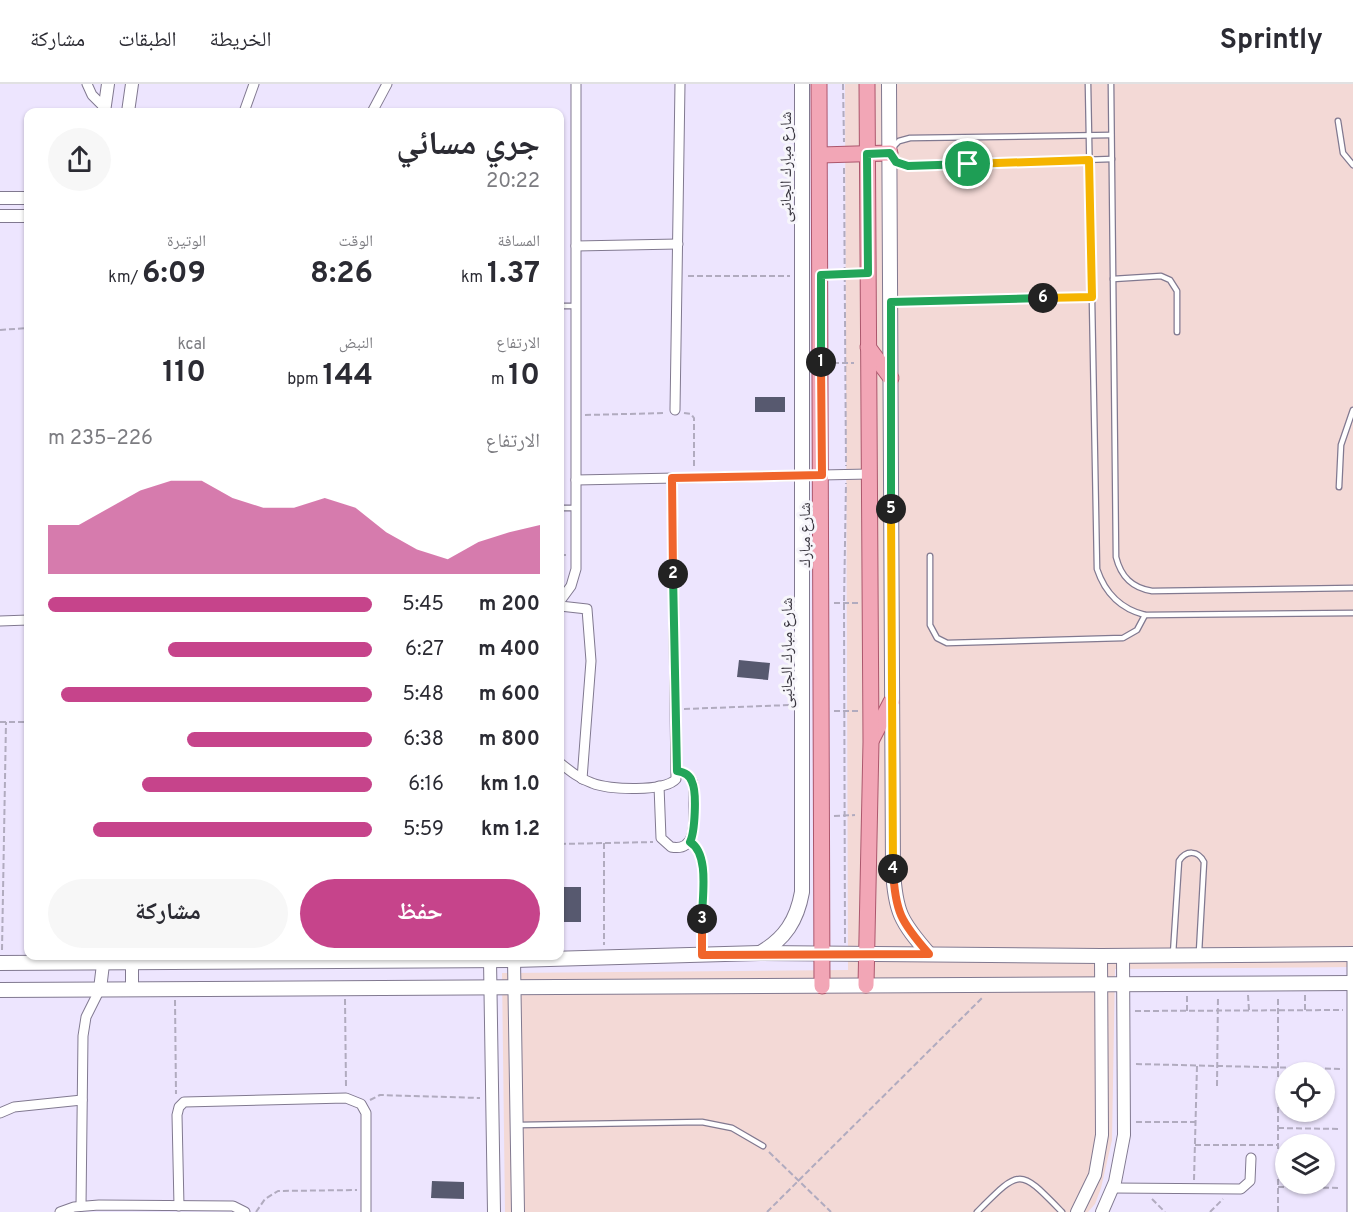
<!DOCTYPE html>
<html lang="ar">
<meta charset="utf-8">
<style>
body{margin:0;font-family:Overpass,"Noto Naskh Arabic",sans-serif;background:#f7f7f7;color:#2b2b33;direction:rtl;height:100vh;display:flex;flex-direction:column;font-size:22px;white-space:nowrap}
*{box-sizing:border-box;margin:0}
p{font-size:20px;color:#7c7c81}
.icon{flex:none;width:33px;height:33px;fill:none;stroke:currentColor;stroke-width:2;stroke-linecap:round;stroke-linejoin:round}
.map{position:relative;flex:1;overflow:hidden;direction:ltr}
.drawer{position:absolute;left:24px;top:24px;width:540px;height:852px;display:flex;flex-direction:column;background:#fff;border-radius:12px;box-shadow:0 2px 4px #0004;direction:rtl}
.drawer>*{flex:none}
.controls{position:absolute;left:1275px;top:978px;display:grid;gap:12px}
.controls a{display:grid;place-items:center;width:60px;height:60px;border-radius:50%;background:#fff;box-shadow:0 2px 4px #0004;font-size:30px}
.pin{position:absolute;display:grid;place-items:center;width:51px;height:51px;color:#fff;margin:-26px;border:3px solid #fff;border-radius:50%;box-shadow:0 2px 6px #0007}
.km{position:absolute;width:30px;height:30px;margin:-15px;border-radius:50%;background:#222;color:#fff;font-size:16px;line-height:30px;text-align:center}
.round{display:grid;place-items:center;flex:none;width:63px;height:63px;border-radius:32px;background:#f7f7f7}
.head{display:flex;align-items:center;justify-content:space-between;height:102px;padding:0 24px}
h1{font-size:33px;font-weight:700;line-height:45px}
.metrics{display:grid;grid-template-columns:repeat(3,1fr);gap:9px;height:102px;padding:6px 24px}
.metrics div{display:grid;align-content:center}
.metrics b{font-size:30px;font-weight:700}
.metrics small{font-size:16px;font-weight:400}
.metrics p{font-size:16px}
.chart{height:168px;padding:12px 24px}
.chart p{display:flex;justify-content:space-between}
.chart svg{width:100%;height:108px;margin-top:6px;fill:#c6448b;opacity:.7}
.action{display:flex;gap:12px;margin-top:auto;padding:12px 24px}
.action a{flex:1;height:69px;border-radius:36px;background:#c6448b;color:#fff;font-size:24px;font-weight:700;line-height:69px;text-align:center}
.action a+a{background:#f7f7f7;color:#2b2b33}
ul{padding:0 24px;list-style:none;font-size:20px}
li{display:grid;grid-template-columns:96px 72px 1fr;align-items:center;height:45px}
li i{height:15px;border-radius:8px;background:#c6448b}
header{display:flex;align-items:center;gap:36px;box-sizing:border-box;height:84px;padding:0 30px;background:#fff;border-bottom:2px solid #e1e1e2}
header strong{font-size:28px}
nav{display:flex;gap:33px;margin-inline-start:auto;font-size:21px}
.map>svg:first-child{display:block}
</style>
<header>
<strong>Sprintly</strong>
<nav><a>الخريطة</a><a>الطبقات</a><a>مشاركة</a></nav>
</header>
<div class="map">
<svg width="1353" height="1128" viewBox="0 0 1353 1128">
<rect width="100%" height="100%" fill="#ede5fe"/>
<path fill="#f3d9d6" d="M845 0H1353V883L1115 885 1112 1056 1101 1104 1095 1120 1088 1128H505L502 889 848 886Z"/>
<g fill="#57596f">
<rect x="755" y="313" width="30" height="15"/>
<path d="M739 576 770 579 768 596 737 593Z"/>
<rect x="560" y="803" width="21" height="35"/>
<path d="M432 1097 464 1098V1115L431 1114Z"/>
</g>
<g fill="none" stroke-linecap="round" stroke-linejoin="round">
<defs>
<g id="service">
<path d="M1088 0 1097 485C1105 509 1121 525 1145 531L1353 529"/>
<path d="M1111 0 1116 473C1121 493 1132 504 1152 507L1353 504"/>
<path d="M1338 37 1343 69 1353 81"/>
<path d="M892 64 899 57 910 54 1111 51"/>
<path d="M892 74 900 80 908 82 1112 75"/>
<path d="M1113 195 1161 192 1170 196 1177 207V248"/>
<path d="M560 222H576"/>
<path d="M1339 403 1341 361 1353 326"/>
<path d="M560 424H576"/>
<path d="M930 472V541L937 554 947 559 1123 554 1137 546 1145 531"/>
<path d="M1173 870 1179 777C1186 766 1198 766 1204 778L1199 868"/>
<path d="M519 1041 702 1038 732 1044 763 1062"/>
<path d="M977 1128C1021 1084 1019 1084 1062 1128"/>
</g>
<g id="minor">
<path d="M87 0 92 11 105 24"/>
<path d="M244 28 254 0"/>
<path d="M372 28 387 0"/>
<path d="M576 162 678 160"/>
<path d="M675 326 680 0"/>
<path d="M576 396 869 390"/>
<path d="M560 517 571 502 576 485V0"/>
<path d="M560 522 587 525 591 577 582 695"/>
<path d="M0 537 28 536"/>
<path d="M560 679C570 687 580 695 592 699 609 706 665 708 676 695L672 394"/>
<path d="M659 702 661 754 671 763C697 768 694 738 694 721 694 714 695 704 692 697 689 691 684 688 677 687"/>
<path d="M1352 870V1128"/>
<path d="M0 1029 14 1023 82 1016"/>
<path d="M1113 1104 1241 1105 1250 1097 1251 1074"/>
<path d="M81 1122 83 952 86 933 100 905"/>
<path d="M179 1122 177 1031 179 1023 184 1018 346 1014 361 1020 366 1029V1128"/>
<path d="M60 1128 74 1123 99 1121 233 1122 245 1128"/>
</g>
<g id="tertiary">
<path d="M104 28 108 0"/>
<path d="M128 28 132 0"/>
<path d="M0 114H28"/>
<path d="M0 132H28"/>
<path d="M132 872V905"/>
<path d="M490 876 494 1128"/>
<path d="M514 876 518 1128"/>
<path d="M100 905 104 872"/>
<path d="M1077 1128 1095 1091 1102 1051 1101 872"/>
<path d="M1102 1128 1115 1098 1124 1051 1123 871"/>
</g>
<g id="secondary">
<path d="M889 0 893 785C895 828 901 838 929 870"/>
<path d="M760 869C785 855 797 836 802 808V0"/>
<path d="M0 879 514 876 760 869 1101 872 1353 870"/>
<path d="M0 906 1353 899"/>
</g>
<g id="primary">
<path d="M819 0 822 902"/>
<path d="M820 71 890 69"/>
<path d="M868 263 891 294"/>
<path d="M872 655 891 618"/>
<path d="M866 901 871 658 867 0"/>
</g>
</defs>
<use href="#service" stroke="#817990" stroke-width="7"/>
<use href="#minor" stroke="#817990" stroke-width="11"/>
<use href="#tertiary" stroke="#817990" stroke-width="14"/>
<use href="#secondary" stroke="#817990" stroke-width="16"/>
<use href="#primary" stroke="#ac576d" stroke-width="17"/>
<g stroke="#b1abbf" stroke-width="2" stroke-dasharray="6 3" stroke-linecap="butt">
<path d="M843 0 844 58"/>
<path d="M844 84 846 382"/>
<path d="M833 191 854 190"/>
<path d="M688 192H790"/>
<path d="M903 217 1083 214"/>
<path d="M0 246 28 244"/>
<path d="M833 279H854"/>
<path d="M684 329 691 330 694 334V385"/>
<path d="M585 331 666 329"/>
<path d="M560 471H567"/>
<path d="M834 519H858"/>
<path d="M684 625 790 621"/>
<path d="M834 627H858"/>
<path d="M0 638H28"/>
<path d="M834 732 855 731"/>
<path d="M604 759V861"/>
<path d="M560 760 653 758"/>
<path d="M698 764 702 774V859"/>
<path d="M845 859 844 519 846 399"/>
<path d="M2 866 6 638"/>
<path d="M1248 911 1249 926"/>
<path d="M1305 911V926"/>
<path d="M345 915 346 1002"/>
<path d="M175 916 176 1010"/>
<path d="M1135 927 1343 926"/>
<path d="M1187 927V912"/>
<path d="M1136 980 1343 985"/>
<path d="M1217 1002 1218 912"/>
<path d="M370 1016 380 1011 480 1014"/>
<path d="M1136 1038H1195"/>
<path d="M1278 1044 1341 1045"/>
<path d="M1195 1061H1278"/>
<path d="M769 1068 831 1128"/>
<path d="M1194 1096 1197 982"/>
<path d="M1278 1103 1341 1104"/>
<path d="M1152 1115 1165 1128"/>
<path d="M256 1128 265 1115 278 1107 357 1106"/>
<path d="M767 1128 983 913"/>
<path d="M1210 1128 1223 1115"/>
<path d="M1278 1128V912"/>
</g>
<use href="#service" stroke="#fff" stroke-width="4.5"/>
<use href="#minor" stroke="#fff" stroke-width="9"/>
<use href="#tertiary" stroke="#fff" stroke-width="12"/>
<use href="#secondary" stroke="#fff" stroke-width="14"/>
<use href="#primary" stroke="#f2a6b6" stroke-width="15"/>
</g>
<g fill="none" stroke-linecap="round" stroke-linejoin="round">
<defs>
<path id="split-1" d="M821 278V191L868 189 867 70 890 69 896 78 908 82 968 80"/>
<path id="split-2" d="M673 490 672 394 822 391 821 278"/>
<path id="split-3" d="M673 490 677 687C684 688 690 691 692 698 697 708 695 748 690 758 710 770 702 813 702 835"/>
<path id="split-4" d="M702 835V871L929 870C901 838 895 828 893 785"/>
<path id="split-5" d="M891 425 893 785"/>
<path id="split-6" d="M891 425V218L1043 214"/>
<path id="split-7" d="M968 80 1089 76 1092 213 1043 214"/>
</defs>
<use href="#split-1" stroke="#fff" stroke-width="12"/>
<use href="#split-2" stroke="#fff" stroke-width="12"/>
<use href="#split-3" stroke="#fff" stroke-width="12"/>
<use href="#split-4" stroke="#fff" stroke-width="12"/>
<use href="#split-5" stroke="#fff" stroke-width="12"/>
<use href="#split-6" stroke="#fff" stroke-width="12"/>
<use href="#split-7" stroke="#fff" stroke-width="12"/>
<use href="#split-1" stroke="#22a559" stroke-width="8"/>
<use href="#split-2" stroke="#f0652b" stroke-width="8"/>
<use href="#split-3" stroke="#22a559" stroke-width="8"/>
<use href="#split-4" stroke="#f0652b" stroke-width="8"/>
<use href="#split-5" stroke="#f5b400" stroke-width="8"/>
<use href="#split-6" stroke="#22a559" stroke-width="8"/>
<use href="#split-7" stroke="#f5b400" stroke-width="8"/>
</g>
<g text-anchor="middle" stroke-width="6" stroke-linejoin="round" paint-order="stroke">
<g font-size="16" fill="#38353e" stroke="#f7f6fb">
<text transform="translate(785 83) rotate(-90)" y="6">شارع مبارك الجانبى</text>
<text transform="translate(804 451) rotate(-90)" y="6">شارع مبارك</text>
<text transform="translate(786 569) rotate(-90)" y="6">شارع مبارك الجانبى</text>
</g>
</g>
</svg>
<div class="controls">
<a><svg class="icon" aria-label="locate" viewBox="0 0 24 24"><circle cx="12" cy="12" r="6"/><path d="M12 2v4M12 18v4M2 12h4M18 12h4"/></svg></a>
<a><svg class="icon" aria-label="layers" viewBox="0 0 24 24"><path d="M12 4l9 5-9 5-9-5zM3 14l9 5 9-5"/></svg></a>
</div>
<div class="pin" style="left:968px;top:80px;background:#1e9e55"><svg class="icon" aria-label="arrive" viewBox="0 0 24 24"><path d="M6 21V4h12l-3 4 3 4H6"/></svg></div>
<b class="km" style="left:821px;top:278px">1</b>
<b class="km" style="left:673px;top:490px">2</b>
<b class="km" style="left:702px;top:835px">3</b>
<b class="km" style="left:893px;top:785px">4</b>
<b class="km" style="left:891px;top:425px">5</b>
<b class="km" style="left:1043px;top:214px">6</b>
<section class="drawer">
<div class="head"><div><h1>جري مسائي</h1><p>20:22</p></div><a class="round"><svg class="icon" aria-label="share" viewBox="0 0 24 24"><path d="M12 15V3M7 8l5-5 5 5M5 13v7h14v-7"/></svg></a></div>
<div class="metrics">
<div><p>المسافة</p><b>1.37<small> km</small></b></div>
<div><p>الوقت</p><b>8:26</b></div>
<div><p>الوتيرة</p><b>6:09<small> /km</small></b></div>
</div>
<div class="metrics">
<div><p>الارتفاع</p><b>10<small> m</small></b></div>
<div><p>النبض</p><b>144<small> bpm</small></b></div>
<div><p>kcal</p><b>110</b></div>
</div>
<div class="chart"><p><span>الارتفاع</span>226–235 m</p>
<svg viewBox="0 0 160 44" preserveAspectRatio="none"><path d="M0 44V24L10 24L20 17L30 10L40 6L50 6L60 13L70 17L80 17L90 13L100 17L110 27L120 34L130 38L140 31L150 27L160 24V44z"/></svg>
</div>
<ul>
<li><b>200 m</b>5:45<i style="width:100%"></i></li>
<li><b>400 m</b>6:27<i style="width:63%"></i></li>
<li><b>600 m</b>5:48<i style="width:96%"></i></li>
<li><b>800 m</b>6:38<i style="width:57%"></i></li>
<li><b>1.0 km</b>6:16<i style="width:71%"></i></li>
<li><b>1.2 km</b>5:59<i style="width:86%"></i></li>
</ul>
<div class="action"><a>حفظ</a><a>مشاركة</a></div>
</section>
</div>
